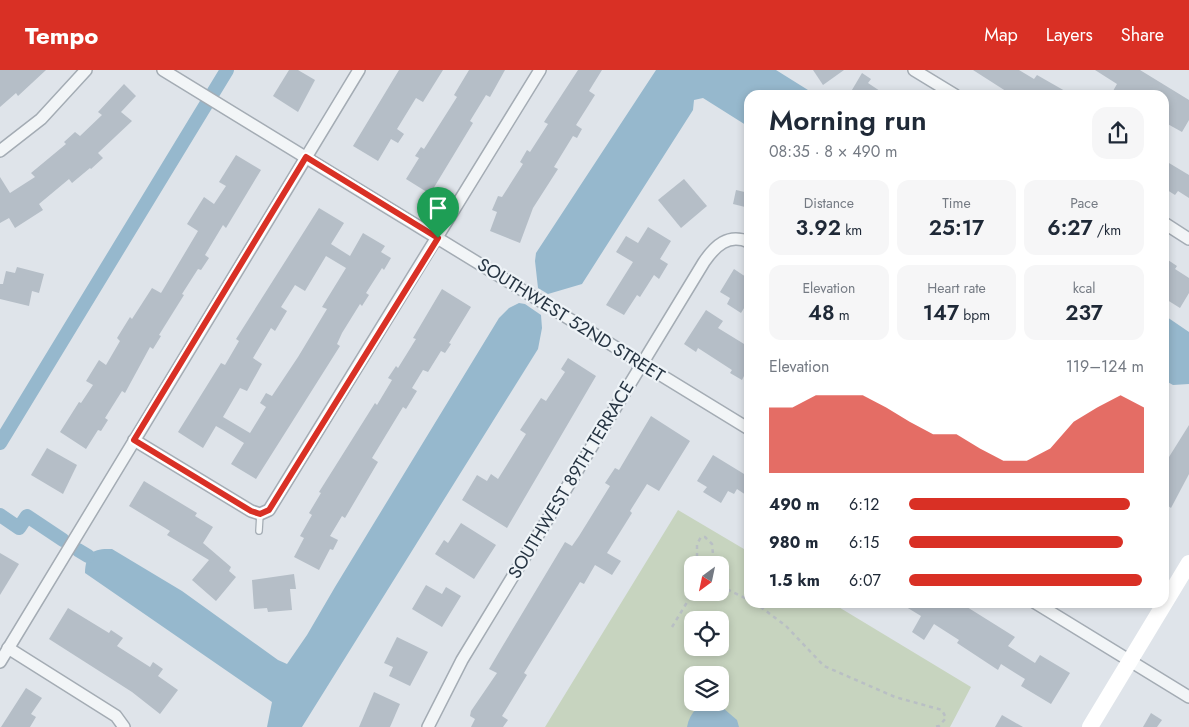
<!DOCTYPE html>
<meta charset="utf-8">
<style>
body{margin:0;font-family:Jost,sans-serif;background:#f6f6f7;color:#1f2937;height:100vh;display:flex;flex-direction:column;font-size:19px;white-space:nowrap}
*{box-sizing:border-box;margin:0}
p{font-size:16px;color:#747a83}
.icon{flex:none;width:28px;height:28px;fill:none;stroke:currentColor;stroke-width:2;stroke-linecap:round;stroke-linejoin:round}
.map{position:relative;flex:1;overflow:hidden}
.sheet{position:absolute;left:744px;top:20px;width:425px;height:518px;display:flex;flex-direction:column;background:#fff;border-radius:15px;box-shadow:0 2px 8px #0003}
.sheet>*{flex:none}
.needle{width:32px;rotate:213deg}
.buttons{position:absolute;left:684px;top:486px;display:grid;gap:10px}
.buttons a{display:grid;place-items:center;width:45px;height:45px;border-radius:10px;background:#fff;box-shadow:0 2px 8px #0003;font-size:25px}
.pin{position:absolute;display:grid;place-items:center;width:42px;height:42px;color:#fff;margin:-51px -21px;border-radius:50% 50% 50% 0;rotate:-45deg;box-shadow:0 0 5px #0007}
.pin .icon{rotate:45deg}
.round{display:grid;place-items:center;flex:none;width:52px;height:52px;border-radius:15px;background:#f6f6f7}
.summary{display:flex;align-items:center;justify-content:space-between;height:85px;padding:0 25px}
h1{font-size:28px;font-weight:600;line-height:38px}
.figures{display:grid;grid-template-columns:repeat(3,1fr);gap:8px;height:85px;padding:5px 25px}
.figures div{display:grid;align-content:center;border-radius:12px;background:#f6f6f7;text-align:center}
.figures b{font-size:21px;font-weight:600}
.figures small{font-size:14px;font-weight:400}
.figures p{font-size:14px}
.chart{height:140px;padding:10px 25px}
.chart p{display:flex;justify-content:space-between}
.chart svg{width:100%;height:90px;margin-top:5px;fill:#d93025;opacity:.7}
ul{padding:0 25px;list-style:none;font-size:16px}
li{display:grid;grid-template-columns:80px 60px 1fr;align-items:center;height:38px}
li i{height:12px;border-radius:6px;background:#d93025}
header{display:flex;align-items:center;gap:30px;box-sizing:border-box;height:70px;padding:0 25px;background:#d93025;color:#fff}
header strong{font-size:24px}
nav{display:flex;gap:28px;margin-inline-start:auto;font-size:18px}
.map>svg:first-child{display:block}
</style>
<header>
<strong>Tempo</strong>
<nav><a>Map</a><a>Layers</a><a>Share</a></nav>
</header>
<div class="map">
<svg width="1189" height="657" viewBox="0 0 1189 657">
<rect width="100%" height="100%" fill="#dfe4ea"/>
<path fill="#c7d4bf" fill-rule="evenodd" d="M678 440 749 482V532L832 533 971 617 950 657H545ZM692 495H720V522H692ZM692 550H720V578H692ZM692 605H720V632H692Z"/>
<g fill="#96b8cd">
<path d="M656 0H776L816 25H749V57L703 28 694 30 693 40 582 214 548 224 538 218 535 191 536 183Z"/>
<path d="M519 233 525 234 541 245 542 258 538 279 302 657H267L272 632 85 503C86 483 92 478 112 479L182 521 278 590 287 594 307 565 335 517 499 248 509 238Z"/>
<path d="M1164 245 1189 262V314L1173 315 1164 310Z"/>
<path d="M716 632 737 650 739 657H687C690 641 700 633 716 632Z"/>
</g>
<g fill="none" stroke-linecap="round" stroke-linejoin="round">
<g stroke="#96b8cd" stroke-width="14">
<path d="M0 373 227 0"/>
<path d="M0 445 19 458 27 446 63 470"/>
<path d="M78 480 88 486"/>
</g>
</g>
<g fill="#b5bec7" fill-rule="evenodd">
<path d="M0 0H46L18 26 16 23 0 37Z"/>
<path d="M289 0H298L315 10 298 42 273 26Z"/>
<path d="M399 0H443L423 32 416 28 397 59 404 64 398 73 391 69 378 91 353 76Z"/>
<path d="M469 0H505L490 27 486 25 470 51 473 53 430 124 406 109 419 88 415 86 421 77 424 79 457 27 454 25Z"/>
<path d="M578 0H602L589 21 595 25 576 55 582 59 577 68 573 66 554 97 558 99 533 138 520 173 490 161 497 142 492 140 498 126 502 127 523 94 520 92 527 80 530 82 548 54 544 52Z"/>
<path d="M813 0H844L823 15Z"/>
<path d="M973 0H1019L1034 9 1037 5 1072 25H1012Z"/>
<path d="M1095 0H1140L1189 30V50L1182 62 1164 52V25H1118L1113 21 1117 14Z"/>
<path d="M862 3 871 9 868 13 886 25H849Z"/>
<path d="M124 14 136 26 121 42 132 51 98 83 103 88 91 99 90 98 72 113 69 109 39 134 43 140 15 158 9 148 0 153V107L10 123 35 107 31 103 66 74 64 72 75 62 80 66 102 45 98 42Z"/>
<path d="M236 85 261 100 226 158 223 155 205 185 209 188 201 200 198 199 182 224 184 225 159 265 161 266 153 279 150 277 125 323 122 321 105 348 108 350 101 361 98 360 86 379 60 362 79 332 81 333 93 315 86 311 99 290 106 295 120 271 117 268 130 247 132 249 152 218 161 223 198 161 187 154 204 127 214 134 226 116 219 112Z"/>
<path d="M1164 90 1189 105V128L1178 121 1175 125 1164 118Z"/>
<path d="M684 109 707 136 681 158 658 130Z"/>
<path d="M736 120 749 123V138L733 134Z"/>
<path d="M319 138 344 153 331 174 350 186 363 163 385 176 381 182 391 188 384 200 382 198 366 223 369 225 362 236 360 234 342 263 337 274 340 276 256 409 231 394 244 373 223 360 216 356 203 378 178 362 221 293 225 295 239 271 236 269ZM326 186 346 198 322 237 327 239 298 287 272 326 266 323 260 333 266 337 250 363 223 347 240 318 247 321 262 294 253 288 271 258 275 261 287 241 281 237 295 215 305 221Z"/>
<path d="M648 157 671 171 660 189 668 194 659 209 654 205 640 227 637 225 624 245 606 235 633 192 616 182 626 166 638 173Z"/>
<path d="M1168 190 1177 196 1175 199 1189 208V223L1180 238 1164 228V192L1166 193Z"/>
<path d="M17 197 44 204 39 223 32 221 29 236 0 229V214H3L6 201 15 203Z"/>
<path d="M734 199 749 209V230L741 243 727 234 730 228 720 222Z"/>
<path d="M442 219 471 237 449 273 451 274 445 283 441 281 428 302 423 300 412 318 417 321 406 339 403 337 372 388 378 392 345 448 342 446 330 466 338 470 333 480 330 479 319 500 294 487 304 468 300 466 312 445 309 443 321 423 319 422 375 333 377 335 392 310 388 308 396 296 398 298 416 269 413 268Z"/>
<path d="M706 240 723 251 718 258 749 277V309L744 306 742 310 730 303 732 300 698 278 696 282 684 274Z"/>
<path d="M568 288 596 306 507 458 462 430 477 405 487 411 491 404 498 409 526 364 520 360 541 328 546 331 565 302 561 299Z"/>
<path d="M651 346 690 371 659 421 647 414 630 441 632 443 607 483 621 491 612 505 595 495 584 514 580 512 524 603 527 605 502 646 508 650 503 657H471L475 649 470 646 471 641 497 603 489 599 502 577 565 472 572 476 579 466 610 416 605 413 615 398 619 400Z"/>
<path d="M1189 355V404L1171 438 1164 433V395Z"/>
<path d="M47 378 77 395 63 424 31 405Z"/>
<path d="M713 385 749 407V427L737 419 734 424 728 421 721 433 703 422 707 417 697 411Z"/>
<path d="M144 411 197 443 195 446 213 457 203 473 231 497 229 501 236 507 216 531 192 510 209 490 167 465 170 461 129 436Z"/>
<path d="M461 453 496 475 474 509 435 484 444 470 448 473Z"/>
<path d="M0 483 19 494 0 525Z"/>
<path d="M294 504 296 519H290L292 540 268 542 267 538 254 539 252 510Z"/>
<path d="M426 515 442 524 446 517 461 526 442 557 412 539Z"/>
<path d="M898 532H959L1015 567 1008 576 1035 593 1040 585 1070 603 1051 634 1021 616 1025 609 1001 594 998 600 957 573 959 570 934 554 924 570 912 562 921 546Z"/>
<path d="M68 538 109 563 111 560 123 568 117 576 150 597 153 592 163 599 158 606 178 620 160 644 132 622 49 569Z"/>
<path d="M397 567 428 582 410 616 389 606 393 597 384 593Z"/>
<path d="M26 618 42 628 31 644 36 647 30 657H1Z"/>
<path d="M374 622 400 634 390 657H359Z"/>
<path d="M1151 643 1162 650 1157 657H1143Z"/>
<path d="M1002 645 1023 657H995Z"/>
</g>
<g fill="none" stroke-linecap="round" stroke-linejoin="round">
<defs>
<path id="lane" d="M259 461 260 444"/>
<g id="street">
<path d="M163 0 749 359"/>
<path d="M914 0 955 25"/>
<path d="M0 81 41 49 86 0"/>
<path d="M1164 153 1189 169"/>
<path d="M134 370 251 441 260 444 269 440 540 0"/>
<path d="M1034 532 1189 627"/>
<path d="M8 578 116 646 124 657"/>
<path d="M0 592 359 0"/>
<path d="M428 657 462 590 704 192C715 176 728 163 749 172"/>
</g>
</defs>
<use href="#lane" stroke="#a4acb4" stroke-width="8"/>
<use href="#street" stroke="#a4acb4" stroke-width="14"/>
<g stroke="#b9bfc4" stroke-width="2.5" stroke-dasharray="4 4" stroke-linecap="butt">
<path d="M697 495V474L701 467H705L712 474 714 495"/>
<path d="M720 516 749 530"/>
<path d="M754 532 786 556 824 596 895 627 942 640 946 648 939 656 933 657"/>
<path d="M672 557 686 534 692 516"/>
</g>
<use href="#lane" stroke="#f2f5f7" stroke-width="5.5"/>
<use href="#street" stroke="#f2f5f7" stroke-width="11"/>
<path stroke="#fff" stroke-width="16" d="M1090 657 1189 493"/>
</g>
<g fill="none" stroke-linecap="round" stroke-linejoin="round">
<defs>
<path id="route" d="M306 87 438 168 269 440 260 444 251 441 134 370Z"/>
</defs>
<use href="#route" stroke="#fff" stroke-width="10"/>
<use href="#route" stroke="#d93025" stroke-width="6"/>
</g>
<g text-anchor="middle" stroke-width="4.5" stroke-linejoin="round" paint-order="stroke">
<g font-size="18" fill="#263442" stroke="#eef3f7">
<text transform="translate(571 250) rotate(32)" y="6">SOUTHWEST 52ND STREET</text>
<text transform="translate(571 410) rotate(-59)" y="6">SOUTHWEST 89TH TERRACE</text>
</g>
</g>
</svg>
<div class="buttons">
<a><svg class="needle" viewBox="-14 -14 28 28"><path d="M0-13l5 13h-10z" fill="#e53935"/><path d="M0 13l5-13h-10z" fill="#747a83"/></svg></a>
<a><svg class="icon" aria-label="locate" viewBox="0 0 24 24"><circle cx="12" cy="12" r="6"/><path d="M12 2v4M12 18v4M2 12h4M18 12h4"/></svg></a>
<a><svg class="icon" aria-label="layers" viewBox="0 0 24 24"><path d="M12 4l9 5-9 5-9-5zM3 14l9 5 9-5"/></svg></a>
</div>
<div class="pin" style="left:438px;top:168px;background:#1e9e55"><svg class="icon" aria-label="arrive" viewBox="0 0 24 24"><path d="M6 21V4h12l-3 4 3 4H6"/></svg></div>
<section class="sheet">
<div class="summary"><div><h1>Morning run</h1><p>08:35 · 8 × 490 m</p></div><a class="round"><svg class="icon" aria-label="share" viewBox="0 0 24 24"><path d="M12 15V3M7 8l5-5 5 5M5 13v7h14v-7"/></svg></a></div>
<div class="figures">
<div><p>Distance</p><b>3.92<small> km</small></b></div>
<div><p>Time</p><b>25:17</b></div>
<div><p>Pace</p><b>6:27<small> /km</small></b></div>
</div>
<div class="figures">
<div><p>Elevation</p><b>48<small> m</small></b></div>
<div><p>Heart rate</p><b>147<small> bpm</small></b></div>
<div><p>kcal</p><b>237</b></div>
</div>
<div class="chart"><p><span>Elevation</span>119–124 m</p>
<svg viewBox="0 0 160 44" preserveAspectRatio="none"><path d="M0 44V12L10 12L20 6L30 6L40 6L50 12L60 19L70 25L80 25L90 32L100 38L110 38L120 32L130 19L140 12L150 6L160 12V44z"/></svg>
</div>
<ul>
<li><b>490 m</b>6:12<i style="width:94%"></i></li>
<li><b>980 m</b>6:15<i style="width:91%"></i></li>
<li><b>1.5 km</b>6:07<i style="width:99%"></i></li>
</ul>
</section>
</div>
